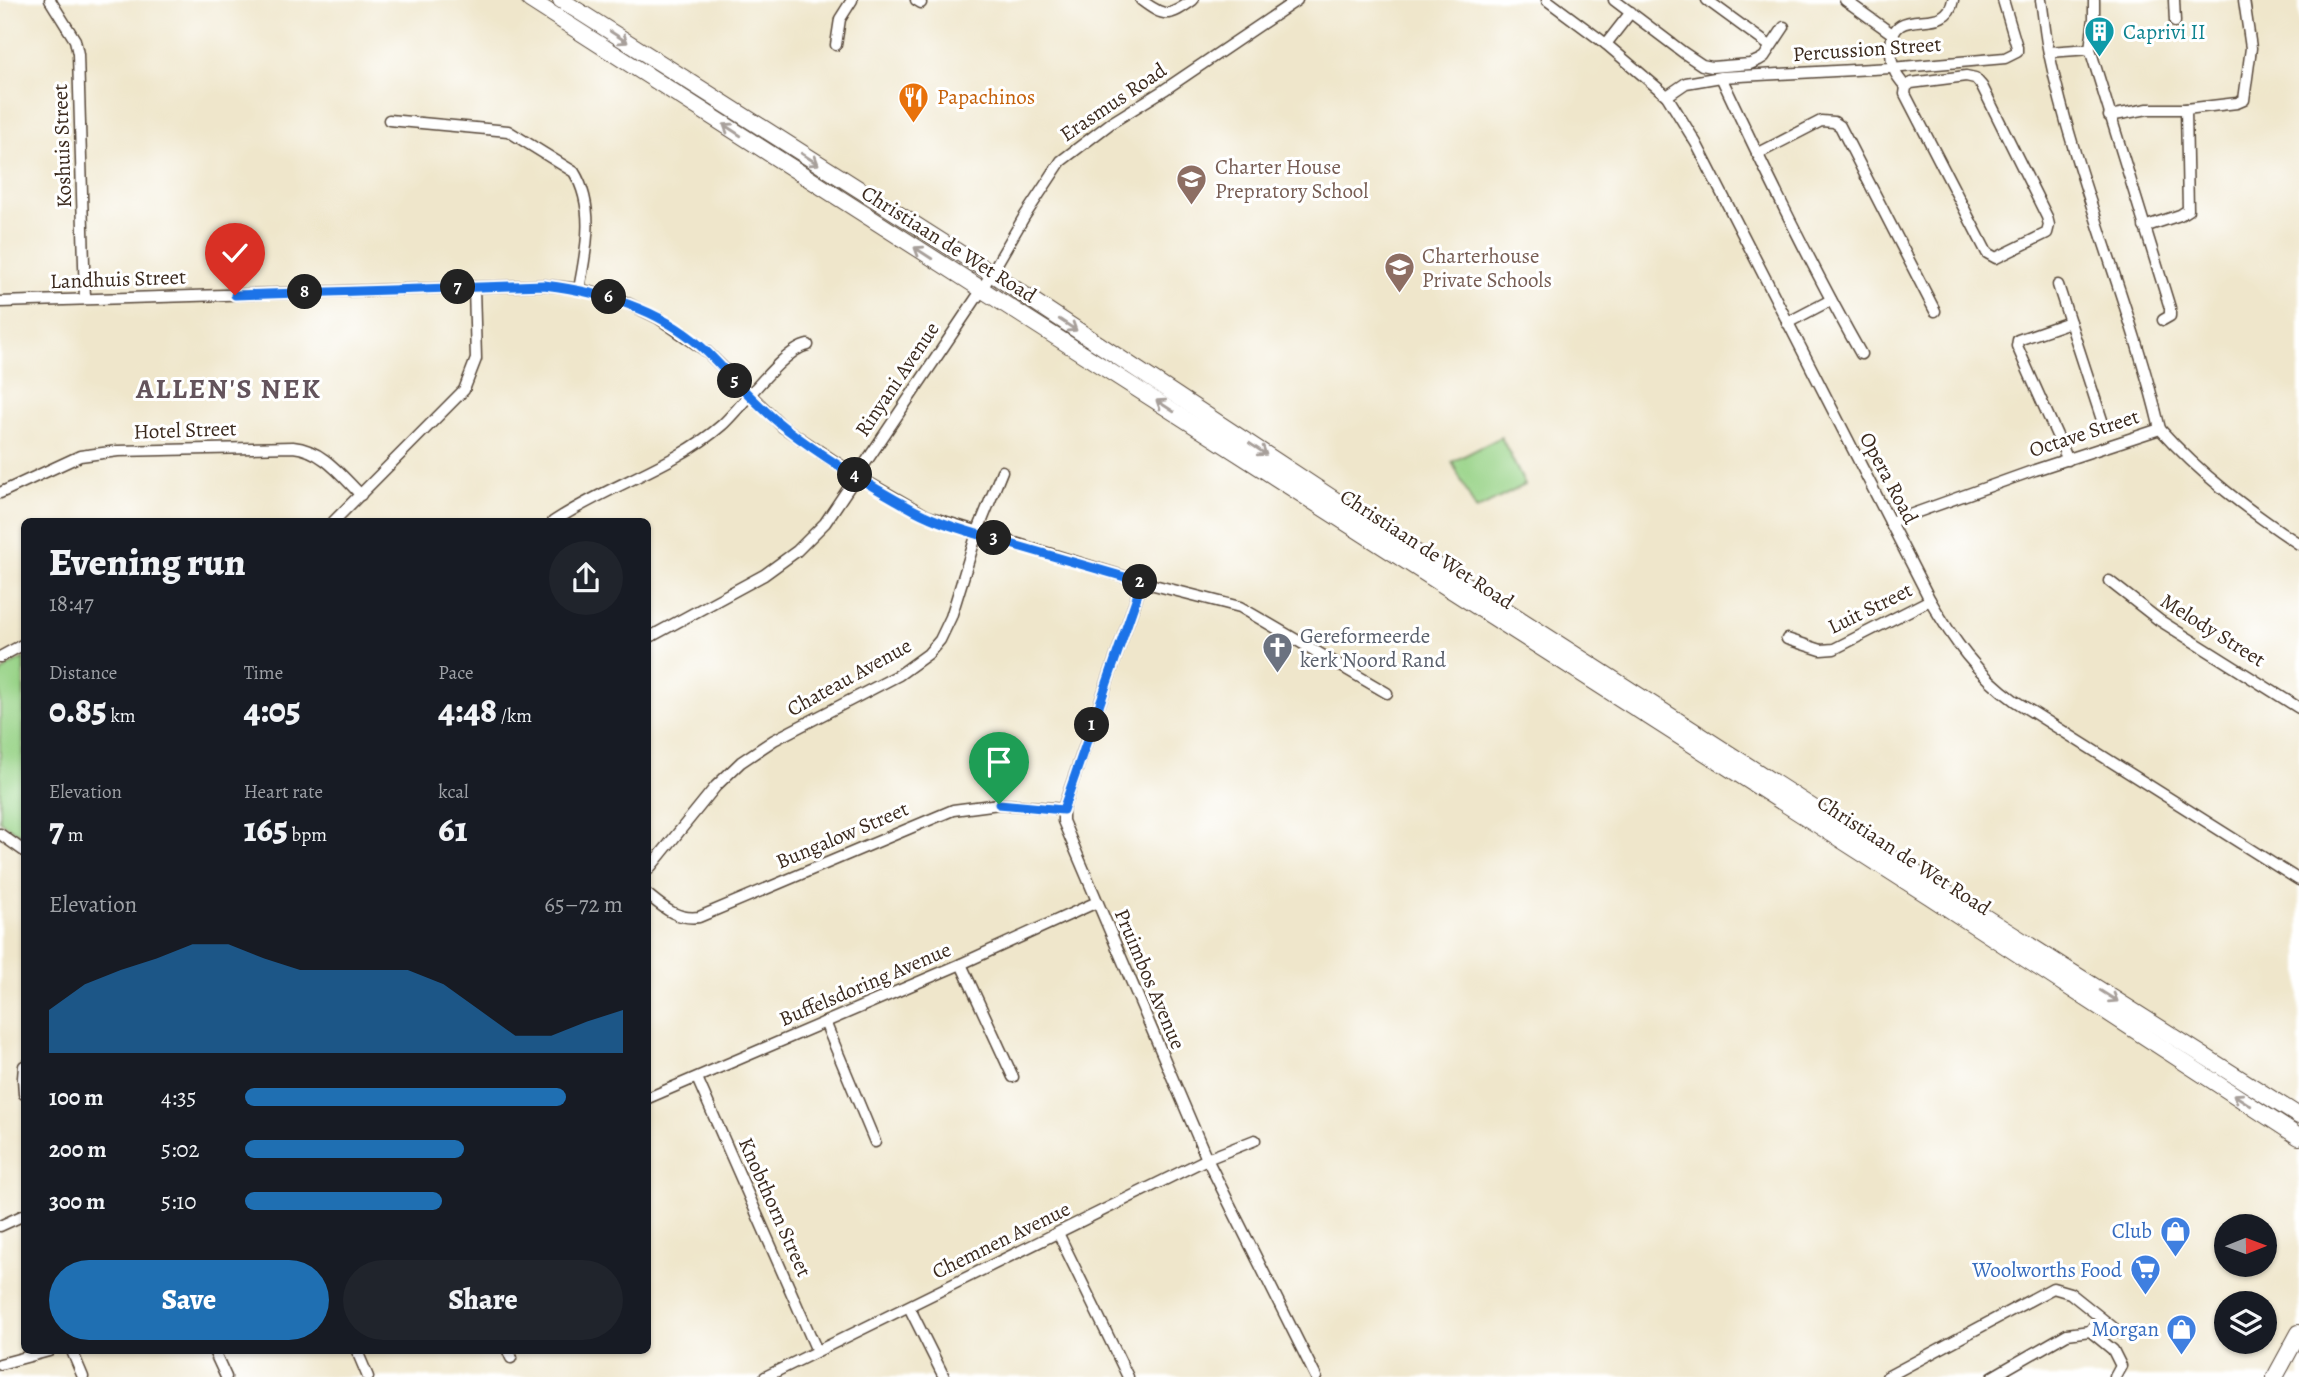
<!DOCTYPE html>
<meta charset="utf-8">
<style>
body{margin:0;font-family:Alegreya,serif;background:#20242c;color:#f1f3f6;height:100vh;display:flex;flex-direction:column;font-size:26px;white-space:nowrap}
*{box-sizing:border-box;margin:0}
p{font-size:23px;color:#9ea1a6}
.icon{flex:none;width:38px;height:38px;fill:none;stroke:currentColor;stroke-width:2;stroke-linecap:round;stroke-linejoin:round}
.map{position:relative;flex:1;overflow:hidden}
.sheet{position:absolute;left:21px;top:518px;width:630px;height:836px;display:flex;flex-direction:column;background:#171b24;border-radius:10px;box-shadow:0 2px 5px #0004}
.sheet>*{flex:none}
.needle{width:46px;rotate:89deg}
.controls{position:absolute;left:2214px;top:1214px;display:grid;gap:14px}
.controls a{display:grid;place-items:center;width:63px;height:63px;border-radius:50%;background:#171b24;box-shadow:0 2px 5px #0004;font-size:35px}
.pin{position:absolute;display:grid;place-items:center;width:60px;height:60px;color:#fff;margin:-72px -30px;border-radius:50% 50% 50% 0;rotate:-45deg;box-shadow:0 0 7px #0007}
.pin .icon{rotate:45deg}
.km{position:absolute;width:35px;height:35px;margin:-18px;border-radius:50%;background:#222;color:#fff;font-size:19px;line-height:35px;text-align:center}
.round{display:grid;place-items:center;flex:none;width:74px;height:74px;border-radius:37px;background:#20242c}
.summary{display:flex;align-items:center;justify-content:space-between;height:119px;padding:0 28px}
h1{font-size:38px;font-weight:800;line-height:52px}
.figures{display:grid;grid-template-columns:repeat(3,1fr);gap:10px;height:119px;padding:7px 28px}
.figures div{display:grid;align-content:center}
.figures b{font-size:35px;font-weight:800}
.figures small{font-size:19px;font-weight:400}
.figures p{font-size:19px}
.chart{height:196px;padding:14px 28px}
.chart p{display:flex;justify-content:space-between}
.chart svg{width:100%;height:126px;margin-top:7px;fill:#1f6fb2;opacity:.7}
.primary-button{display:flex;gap:14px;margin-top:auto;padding:14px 28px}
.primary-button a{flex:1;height:80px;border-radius:42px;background:#1f6fb2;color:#fff;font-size:28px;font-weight:800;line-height:80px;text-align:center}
.primary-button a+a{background:#20242c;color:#f1f3f6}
ul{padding:0 28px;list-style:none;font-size:23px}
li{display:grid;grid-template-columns:112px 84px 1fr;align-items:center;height:52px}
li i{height:18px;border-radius:9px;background:#1f6fb2}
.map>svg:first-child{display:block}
</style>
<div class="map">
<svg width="2299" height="1377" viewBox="0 0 2299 1377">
<rect width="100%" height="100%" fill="#fff"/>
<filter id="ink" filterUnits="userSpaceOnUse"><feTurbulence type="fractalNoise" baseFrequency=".0143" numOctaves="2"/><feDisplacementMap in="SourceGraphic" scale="14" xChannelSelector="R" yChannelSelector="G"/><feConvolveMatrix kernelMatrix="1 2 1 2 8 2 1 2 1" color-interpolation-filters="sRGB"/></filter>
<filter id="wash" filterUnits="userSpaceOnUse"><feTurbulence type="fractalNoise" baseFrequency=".00686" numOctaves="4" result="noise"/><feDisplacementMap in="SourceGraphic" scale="28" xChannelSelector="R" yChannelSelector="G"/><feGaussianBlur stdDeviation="1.57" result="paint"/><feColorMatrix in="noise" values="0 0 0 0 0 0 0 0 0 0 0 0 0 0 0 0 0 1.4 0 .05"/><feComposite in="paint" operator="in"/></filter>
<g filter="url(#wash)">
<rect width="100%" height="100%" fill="#efe6cb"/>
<g fill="#98d387" stroke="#6a7e52" stroke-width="2">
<path d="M1501 437 1525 485 1476 510 1452 462Z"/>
<path d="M24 658V837L0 821V674L10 665Z"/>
</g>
</g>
<g filter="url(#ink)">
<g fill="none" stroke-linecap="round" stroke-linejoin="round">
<defs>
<g id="street">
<path d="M50 0 75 40 78 54 85 299"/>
<path d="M916 0 921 3"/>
<path d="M1141 0C1165 18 1169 17 1193 0"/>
<path d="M1547 0 1606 44 1667 96 1696 143 1930 600C1953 640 1977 674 2015 701L2299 880"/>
<path d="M1614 0 1684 53 1702 65 1712 67 1750 64 1759 60 1764 57 1784 27"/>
<path d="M1707 0 1770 46"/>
<path d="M1845 0 1891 33"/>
<path d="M2041 0C2044 18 2045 36 2049 53 2076 181 2130 302 2160 429"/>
<path d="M2094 0V18L2090 49 2170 308V316L2163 320"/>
<path d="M2174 0 2175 22"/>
<path d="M1606 44 1631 12"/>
<path d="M836 45 840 19 852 0"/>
<path d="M2049 52 2090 49"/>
<path d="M1721 77C1765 171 1810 264 1861 354"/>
<path d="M1906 87 1911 83 1966 76 1975 78 1982 86 2047 217 2049 225 2047 233 1996 258 1987 253 1905 94 1906 87C1894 74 1891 66 1891 48 1891 0 1946 39 1953 0"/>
<path d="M1667 96 1686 83 1721 77 1891 68 2005 58 2017 52V47L2003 0"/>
<path d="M2109 116 2148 109H2186L2237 103 2244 100 2251 48 2244 0"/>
<path d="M389 120 508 131 574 172C596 208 586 251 579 289"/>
<path d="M1757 154 1821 121 1834 122 1840 126 1935 311"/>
<path d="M2144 227 2180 215 2188 210 2186 109"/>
<path d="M2058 285 2070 322"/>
<path d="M0 302 544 285 579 289 602 295 625 302 658 318 706 351 783 427 855 475 927 516 1142 582 1240 607 1387 693"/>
<path d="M1787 323 1831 300"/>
<path d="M2068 460 2017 346 2018 340 2070 322 2102 420"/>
<path d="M0 493 80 456 118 451 293 447C323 450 341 475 361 495"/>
<path d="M333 522 464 390 476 359 474 287"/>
<path d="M553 522C606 486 674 467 722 425 744 405 782 350 808 345"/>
<path d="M1890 522 2035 470 2160 429C2201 475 2249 511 2299 544"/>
<path d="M2109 581 2159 620 2299 708"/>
<path d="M1142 582 1063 809V821L1207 1159 1316 1377"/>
<path d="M648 638 764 575 797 551 825 523 981 291 1024 217 1061 161 1111 123 1164 90 1297 0"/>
<path d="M1787 639 1821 650 1834 649 1930 600"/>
<path d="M0 657 24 644"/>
<path d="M0 834 24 851"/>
<path d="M648 870 716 786 741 762 774 740 899 675 928 654 940 640 951 617 977 533 1002 471"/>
<path d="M648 895C664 908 677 920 699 917L953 810 999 804 1063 809"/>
<path d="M961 964 1013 1077"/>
<path d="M825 1022 875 1142"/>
<path d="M24 1066 23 1078 24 1094"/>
<path d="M697 1078 817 1351"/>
<path d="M648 1098 961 964 1097 902"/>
<path d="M0 1226 24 1215"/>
<path d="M1058 1233 1128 1377"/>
<path d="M909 1307 944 1377"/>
<path d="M2093 1327 2090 1331 2113 1350 2121 1366 2115 1377"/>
<path d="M72 1351 83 1377"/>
<path d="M214 1351 226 1377"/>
<path d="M357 1351 368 1377"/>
<path d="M508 1351 511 1358"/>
<path d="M0 1364 49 1351"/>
<path d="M765 1377 1207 1159 1255 1140"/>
<path d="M1887 1377 2053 1288 2070 1293 2120 1333"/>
<path d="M1992 1377 2067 1334 2090 1331"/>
</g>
<g id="secondary">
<path d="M530 0 1929 896 2299 1137"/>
<path d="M561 0 991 273 1344 506 1874 847 2299 1116"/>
<path d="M2275 1377 2299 1333"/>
</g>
</defs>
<use href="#street" stroke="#564638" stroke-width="13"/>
<use href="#secondary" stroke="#564638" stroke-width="18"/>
<use href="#street" stroke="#fff" stroke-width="10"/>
<use href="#secondary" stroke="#fff" stroke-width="16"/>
</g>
<defs><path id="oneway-shaft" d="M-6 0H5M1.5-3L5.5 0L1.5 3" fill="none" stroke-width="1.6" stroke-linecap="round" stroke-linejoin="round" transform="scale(1.75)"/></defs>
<g stroke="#a79f9a">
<use href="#oneway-shaft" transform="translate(619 37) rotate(33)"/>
<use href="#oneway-shaft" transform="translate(732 130) rotate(-147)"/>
<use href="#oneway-shaft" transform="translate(810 159) rotate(33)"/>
<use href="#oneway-shaft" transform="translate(923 253) rotate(-147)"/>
<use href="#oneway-shaft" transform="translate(1068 325) rotate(33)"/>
<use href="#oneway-shaft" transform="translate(1165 406) rotate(-147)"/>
<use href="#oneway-shaft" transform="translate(1258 449) rotate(34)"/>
<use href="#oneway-shaft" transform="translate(2109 996) rotate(32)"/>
<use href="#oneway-shaft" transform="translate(2242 1100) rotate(-147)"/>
</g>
</g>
<g fill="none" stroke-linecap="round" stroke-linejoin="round" filter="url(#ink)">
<defs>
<path id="route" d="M235 295 544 285C603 292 664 310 708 353 733 378 756 405 784 427 824 458 870 486 914 510 942 525 974 533 1004 542 1050 555 1096 569 1142 582L1063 810 999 804"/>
</defs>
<use href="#route" stroke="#fff" stroke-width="14"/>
<use href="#route" stroke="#1a73e8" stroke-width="9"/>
</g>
<defs>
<symbol id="building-pin" viewBox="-11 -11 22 30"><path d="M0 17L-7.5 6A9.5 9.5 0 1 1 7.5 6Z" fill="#0f9aa8" stroke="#fff"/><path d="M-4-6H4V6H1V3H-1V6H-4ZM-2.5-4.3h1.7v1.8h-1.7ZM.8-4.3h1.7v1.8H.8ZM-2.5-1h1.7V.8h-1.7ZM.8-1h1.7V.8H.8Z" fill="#fff"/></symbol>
<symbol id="restaurant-pin" viewBox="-11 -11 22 30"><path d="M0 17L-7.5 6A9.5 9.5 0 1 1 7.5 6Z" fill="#e8710a" stroke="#fff"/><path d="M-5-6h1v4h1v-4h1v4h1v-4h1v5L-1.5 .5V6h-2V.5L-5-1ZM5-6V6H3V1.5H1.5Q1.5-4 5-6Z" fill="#fff"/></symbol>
<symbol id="school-pin" viewBox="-11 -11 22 30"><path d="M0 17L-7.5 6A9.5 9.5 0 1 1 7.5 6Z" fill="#8d6e63" stroke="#fff"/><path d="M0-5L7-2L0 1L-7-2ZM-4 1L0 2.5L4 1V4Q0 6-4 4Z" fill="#fff"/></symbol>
<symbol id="church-pin" viewBox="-11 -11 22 30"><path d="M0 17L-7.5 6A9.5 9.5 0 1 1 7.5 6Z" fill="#6b7280" stroke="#fff"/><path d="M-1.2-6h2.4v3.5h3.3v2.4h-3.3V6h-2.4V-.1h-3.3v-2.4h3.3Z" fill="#fff"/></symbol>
<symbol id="shop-pin" viewBox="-11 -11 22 30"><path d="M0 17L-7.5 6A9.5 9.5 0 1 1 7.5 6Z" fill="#3f7fe0" stroke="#fff"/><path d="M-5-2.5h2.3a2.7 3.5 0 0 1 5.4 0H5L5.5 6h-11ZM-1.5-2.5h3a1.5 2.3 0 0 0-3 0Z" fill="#fff"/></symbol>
<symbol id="supermarket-pin" viewBox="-11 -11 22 30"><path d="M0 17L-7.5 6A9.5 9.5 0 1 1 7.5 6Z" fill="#3f7fe0" stroke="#fff"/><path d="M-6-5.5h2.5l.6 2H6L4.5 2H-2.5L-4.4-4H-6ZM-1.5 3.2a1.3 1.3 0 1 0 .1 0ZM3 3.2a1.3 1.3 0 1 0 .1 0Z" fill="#fff"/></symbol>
</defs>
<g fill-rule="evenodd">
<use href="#building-pin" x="2082" y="14" width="35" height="47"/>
<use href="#restaurant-pin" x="896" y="80" width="35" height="47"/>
<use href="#school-pin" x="1174" y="162" width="35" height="47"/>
<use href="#school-pin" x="1382" y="250" width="35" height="47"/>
<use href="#church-pin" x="1260" y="630" width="35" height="47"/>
<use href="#shop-pin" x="2158" y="1214" width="35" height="47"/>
<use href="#supermarket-pin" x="2128" y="1252" width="35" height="47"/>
<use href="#shop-pin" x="2164" y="1312" width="35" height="47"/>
</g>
<g text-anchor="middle" stroke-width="6" stroke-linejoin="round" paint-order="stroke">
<g font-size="21" fill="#0d838f" stroke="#fff" text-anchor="start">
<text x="2123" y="39">Caprivi II</text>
</g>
<g font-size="21" fill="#3b2a1e" stroke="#fff">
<text transform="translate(1867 49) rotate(-4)" y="7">Percussion Street</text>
<text transform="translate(1113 102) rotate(-34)" y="7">Erasmus Road</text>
<text transform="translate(62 146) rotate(-92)" y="7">Koshuis Street</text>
<text transform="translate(949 244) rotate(32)" y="7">Christiaan de Wet Road</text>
<text transform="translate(118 279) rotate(-2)" y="7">Landhuis Street</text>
<text transform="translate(897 379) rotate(-56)" y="7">Rinyani Avenue</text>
<text transform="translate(185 430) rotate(-2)" y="7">Hotel Street</text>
<text transform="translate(2084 433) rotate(-18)" y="7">Octave Street</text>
<text transform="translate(1889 478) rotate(62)" y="7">Opera Road</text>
<text transform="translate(1427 549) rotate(33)" y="7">Christiaan de Wet Road</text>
<text transform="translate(1870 608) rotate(-26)" y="7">Luit Street</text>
<text transform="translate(2213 630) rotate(32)" y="7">Melody Street</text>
<text transform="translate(849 677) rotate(-29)" y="7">Chateau Avenue</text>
<text transform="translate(842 835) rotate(-23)" y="7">Bungalow Street</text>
<text transform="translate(1904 855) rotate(33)" y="7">Christiaan de Wet Road</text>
<text transform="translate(1150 979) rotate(67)" y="7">Pruimbos Avenue</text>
<text transform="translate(865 984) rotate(-23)" y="7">Buffelsdoring Avenue</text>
<text transform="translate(775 1207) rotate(66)" y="7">Knobthorn Street</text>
<text transform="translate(1001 1240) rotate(-26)" y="7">Chemnen Avenue</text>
</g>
<g font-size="21" fill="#c56008" stroke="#fff" text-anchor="start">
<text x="937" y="104">Papachinos</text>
</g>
<g font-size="21" fill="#785e54" stroke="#fff" text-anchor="start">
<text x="1215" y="174">Charter House<tspan x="1215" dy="24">Prepratory School</tspan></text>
<text x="1422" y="263">Charterhouse<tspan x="1422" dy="24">Private Schools</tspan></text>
</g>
<g font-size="21" fill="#5b616d" stroke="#fff" text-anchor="start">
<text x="1300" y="643">Gereformeerde<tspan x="1300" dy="24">kerk Noord Rand</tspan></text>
</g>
<g font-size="21" fill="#366cbe" stroke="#fff" text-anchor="end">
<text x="2152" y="1238">Club</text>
<text x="2122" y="1277">Woolworths Food</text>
<text x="2159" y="1336">Morgan</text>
</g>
<g font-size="28" font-weight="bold" letter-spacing="2" fill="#64545c" stroke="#fff">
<text x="229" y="398">ALLEN'S NEK</text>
</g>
</g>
</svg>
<div class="controls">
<a><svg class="needle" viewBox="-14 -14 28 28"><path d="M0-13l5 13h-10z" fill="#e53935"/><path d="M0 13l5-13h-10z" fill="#9ea1a6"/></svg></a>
<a><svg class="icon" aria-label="layers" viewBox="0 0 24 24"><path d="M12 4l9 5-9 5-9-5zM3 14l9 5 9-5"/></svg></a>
</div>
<div class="pin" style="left:999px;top:804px;background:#1e9e55"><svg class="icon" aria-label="arrive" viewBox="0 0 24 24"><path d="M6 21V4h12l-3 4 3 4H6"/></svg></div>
<div class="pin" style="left:235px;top:295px;background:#d93025"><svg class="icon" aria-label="check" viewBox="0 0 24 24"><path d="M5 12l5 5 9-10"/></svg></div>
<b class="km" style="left:1092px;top:725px">1</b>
<b class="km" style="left:1140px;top:582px">2</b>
<b class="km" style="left:994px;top:538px">3</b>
<b class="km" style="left:855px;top:475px">4</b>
<b class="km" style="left:735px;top:381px">5</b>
<b class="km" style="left:609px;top:297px">6</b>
<b class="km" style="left:458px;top:287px">7</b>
<b class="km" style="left:305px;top:292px">8</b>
<section class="sheet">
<div class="summary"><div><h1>Evening run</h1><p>18:47</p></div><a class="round"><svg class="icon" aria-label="share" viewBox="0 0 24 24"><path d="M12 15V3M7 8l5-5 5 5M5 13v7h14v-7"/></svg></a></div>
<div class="figures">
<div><p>Distance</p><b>0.85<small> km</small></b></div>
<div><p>Time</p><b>4:05</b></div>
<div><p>Pace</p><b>4:48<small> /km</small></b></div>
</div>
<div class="figures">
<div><p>Elevation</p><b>7<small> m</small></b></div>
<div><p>Heart rate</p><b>165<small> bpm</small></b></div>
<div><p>kcal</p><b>61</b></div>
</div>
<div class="chart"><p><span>Elevation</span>65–72 m</p>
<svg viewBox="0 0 160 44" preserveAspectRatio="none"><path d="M0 44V29L10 20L20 15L30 11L40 6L50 6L60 11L70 15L80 15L90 15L100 15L110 20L120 29L130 38L140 38L150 33L160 29V44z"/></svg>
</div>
<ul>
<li><b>100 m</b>4:35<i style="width:85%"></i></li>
<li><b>200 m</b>5:02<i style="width:58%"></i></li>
<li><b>300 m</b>5:10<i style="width:52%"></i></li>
</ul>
<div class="primary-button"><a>Save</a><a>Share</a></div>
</section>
</div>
